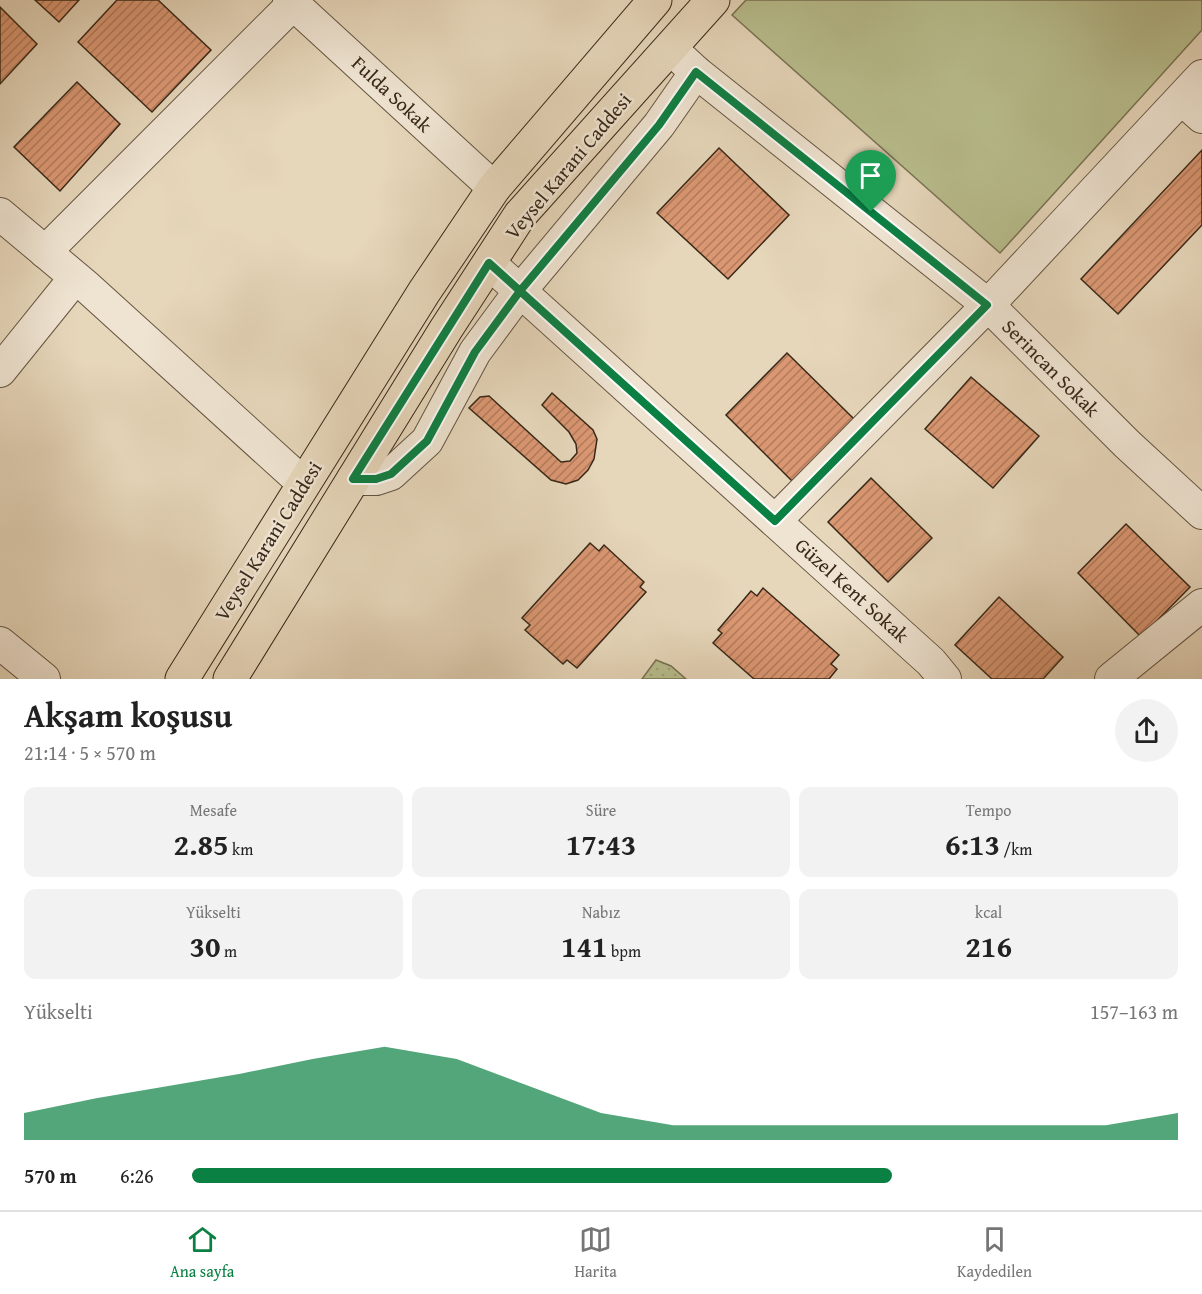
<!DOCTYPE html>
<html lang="tr">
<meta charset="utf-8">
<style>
body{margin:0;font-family:"Gentium Book Plus",serif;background:#f2f2f2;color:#222;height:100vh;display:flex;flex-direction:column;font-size:22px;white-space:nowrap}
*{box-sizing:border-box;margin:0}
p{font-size:20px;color:#767676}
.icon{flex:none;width:33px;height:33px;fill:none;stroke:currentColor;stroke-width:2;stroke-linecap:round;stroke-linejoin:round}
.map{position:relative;height:679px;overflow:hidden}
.side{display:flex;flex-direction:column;background:#fff;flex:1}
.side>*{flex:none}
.pin{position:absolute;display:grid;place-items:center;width:51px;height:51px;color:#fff;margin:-62px -26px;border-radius:50% 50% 50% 0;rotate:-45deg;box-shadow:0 0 6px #0007}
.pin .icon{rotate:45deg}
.round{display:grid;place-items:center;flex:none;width:63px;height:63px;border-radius:32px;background:#f2f2f2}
.overview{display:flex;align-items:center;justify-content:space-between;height:102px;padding:0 24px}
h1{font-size:33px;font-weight:800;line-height:45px}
.metrics{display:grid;grid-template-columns:repeat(3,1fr);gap:9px;height:102px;padding:6px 24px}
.metrics div{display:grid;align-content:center;border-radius:12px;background:#f2f2f2;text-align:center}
.metrics b{font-size:30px;font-weight:800}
.metrics small{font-size:16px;font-weight:400}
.metrics p{font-size:16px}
.chart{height:168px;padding:12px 24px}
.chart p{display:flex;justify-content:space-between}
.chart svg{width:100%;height:108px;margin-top:6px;fill:#0b8043;opacity:.7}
ul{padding:0 24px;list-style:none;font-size:20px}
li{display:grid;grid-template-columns:96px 72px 1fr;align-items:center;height:45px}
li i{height:15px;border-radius:8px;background:#0b8043}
.tabs{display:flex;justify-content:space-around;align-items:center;height:84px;border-top:2px solid #e0e0e0;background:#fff;font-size:16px;color:#767676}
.tabs a{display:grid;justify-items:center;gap:3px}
.tabs .current{color:#0b8043}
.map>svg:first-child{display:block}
</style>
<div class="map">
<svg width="1202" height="679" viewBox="0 0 1202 679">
<defs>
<pattern id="grass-dots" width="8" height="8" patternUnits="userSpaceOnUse" patternTransform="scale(1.5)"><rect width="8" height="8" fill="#b8bd8d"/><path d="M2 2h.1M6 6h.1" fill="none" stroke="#9fa279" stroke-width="1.8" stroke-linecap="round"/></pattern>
<pattern id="building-hatch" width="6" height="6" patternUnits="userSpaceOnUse" patternTransform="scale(1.5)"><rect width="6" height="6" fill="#da9772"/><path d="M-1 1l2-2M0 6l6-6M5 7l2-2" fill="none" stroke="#b27b5d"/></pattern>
</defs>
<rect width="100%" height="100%" fill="#e6d6ba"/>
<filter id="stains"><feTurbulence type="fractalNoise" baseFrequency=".00333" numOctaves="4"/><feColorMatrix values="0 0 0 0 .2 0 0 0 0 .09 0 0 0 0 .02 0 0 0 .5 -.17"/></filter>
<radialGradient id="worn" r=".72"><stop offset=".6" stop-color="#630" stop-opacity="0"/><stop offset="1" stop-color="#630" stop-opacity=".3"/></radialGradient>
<path fill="url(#grass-dots)" stroke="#787252" stroke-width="1.5" d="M656 660 671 666 686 679H642Z"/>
<path fill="#b8bd8d" stroke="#787252" stroke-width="1.5" d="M746 0H1202V30L1000 253 732 15Z"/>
<g fill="url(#building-hatch)" stroke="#382818" stroke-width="1.5">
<path d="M35 0H79L59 22Z"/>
<path d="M117 0H158L211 50 152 112 78 42Z"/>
<path d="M0 7 37 44 0 84Z"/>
<path d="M77 82 120 124 60 191 14 147Z"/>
<path d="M719 148 789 215 728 279 657 213Z"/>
<path d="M1202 150V225L1118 314 1081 279Z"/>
<path d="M787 353 854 419 792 481 726 415Z"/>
<path d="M971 377 1039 436 993 488 925 429Z"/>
<path d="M552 393 593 430 597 439 594 459 588 470 578 480 566 484 551 480 469 408 480 397 489 396 561 462 570 461 577 453 576 444 569 432 542 405Z"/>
<path d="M871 478 932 538 888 582 828 522Z"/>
<path d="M1126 524 1190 587 1141 637 1078 573Z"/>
<path d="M590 543 599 551 604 545 644 582 640 587 646 592 577 668 567 660 563 664 525 630 530 625 522 618Z"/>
<path d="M763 588 839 655 831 664 837 669 829 679H754L713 643 722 633 718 630 751 591 757 596Z"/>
<path d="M999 597 1063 657 1043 679H992L955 645Z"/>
</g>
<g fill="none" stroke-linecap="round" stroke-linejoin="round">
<defs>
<g id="minor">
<path d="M289 0 494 188"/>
<path d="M670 48 696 72 988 305 1127 444 1202 513"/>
<path d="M1182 99 1202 117"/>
<path d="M0 214 87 287 304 484"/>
<path d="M45 252 293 4"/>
<path d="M489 263 931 662 945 679"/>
<path d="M0 371 75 278"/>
<path d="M353 479H376L391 474 427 441 475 352 520 291 659 125 696 72"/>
<path d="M775 521 988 305 1202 76"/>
<path d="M0 643 44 679"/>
<path d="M1111 679 1202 605"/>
</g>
<g id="major">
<path d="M182 679 424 292 494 188 655 0"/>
<path d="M230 679 446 329 520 215 713 0"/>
</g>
</defs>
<use href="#minor" stroke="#645440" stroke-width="34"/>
<use href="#major" stroke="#382818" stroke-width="35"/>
<use href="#minor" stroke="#efe4d2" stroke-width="32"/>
<use href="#major" stroke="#e6d6ba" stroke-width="33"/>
</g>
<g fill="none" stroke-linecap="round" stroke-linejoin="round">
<defs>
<path id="route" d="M871 212 696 72 659 125 520 291 489 263 353 479H376L391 474 427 441 475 352 520 291 775 521 987 305 871 212"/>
</defs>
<use href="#route" stroke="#fff" stroke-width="12"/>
<use href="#route" stroke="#0b8043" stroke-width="8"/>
</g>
<g text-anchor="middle" stroke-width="5" stroke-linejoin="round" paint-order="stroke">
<g font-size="20" fill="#382818" stroke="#efe4d2">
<text transform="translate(392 94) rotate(43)" y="7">Fulda Sokak</text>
<text transform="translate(568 166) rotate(-50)" y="7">Veysel Karani Caddesi</text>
<text transform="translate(1051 368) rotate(45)" y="7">Serincan Sokak</text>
<text transform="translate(268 541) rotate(-58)" y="7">Veysel Karani Caddesi</text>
<text transform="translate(852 590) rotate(42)" y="7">Güzel Kent Sokak</text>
</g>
</g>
<rect width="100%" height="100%" filter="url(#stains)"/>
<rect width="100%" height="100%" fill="url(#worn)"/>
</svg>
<div class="pin" style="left:871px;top:212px;background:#1e9e55"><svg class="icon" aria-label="arrive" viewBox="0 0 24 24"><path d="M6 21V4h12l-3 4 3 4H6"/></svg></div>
</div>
<section class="side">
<div class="overview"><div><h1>Akşam koşusu</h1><p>21:14 · 5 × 570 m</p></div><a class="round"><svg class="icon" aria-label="share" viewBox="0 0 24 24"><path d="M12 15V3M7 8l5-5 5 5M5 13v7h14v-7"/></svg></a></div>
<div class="metrics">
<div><p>Mesafe</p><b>2.85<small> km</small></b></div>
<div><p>Süre</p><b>17:43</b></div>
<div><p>Tempo</p><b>6:13<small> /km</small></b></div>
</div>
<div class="metrics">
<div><p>Yükselti</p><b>30<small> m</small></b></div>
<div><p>Nabız</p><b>141<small> bpm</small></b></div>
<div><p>kcal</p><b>216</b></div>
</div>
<div class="chart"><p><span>Yükselti</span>157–163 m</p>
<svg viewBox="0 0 160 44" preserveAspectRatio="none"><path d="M0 44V33L10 27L20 22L30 17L40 11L50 6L60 11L70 22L80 33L90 38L100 38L110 38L120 38L130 38L140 38L150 38L160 33V44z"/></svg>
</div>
<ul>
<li><b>570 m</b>6:26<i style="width:71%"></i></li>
</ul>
</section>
<nav class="tabs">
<a class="current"><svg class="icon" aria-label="home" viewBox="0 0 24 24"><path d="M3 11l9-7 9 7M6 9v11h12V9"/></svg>Ana sayfa</a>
<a><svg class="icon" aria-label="map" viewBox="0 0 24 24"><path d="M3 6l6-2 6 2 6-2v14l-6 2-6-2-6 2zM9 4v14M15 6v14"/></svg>Harita</a>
<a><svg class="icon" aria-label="saved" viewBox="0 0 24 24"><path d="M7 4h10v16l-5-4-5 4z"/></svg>Kaydedilen</a>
</nav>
